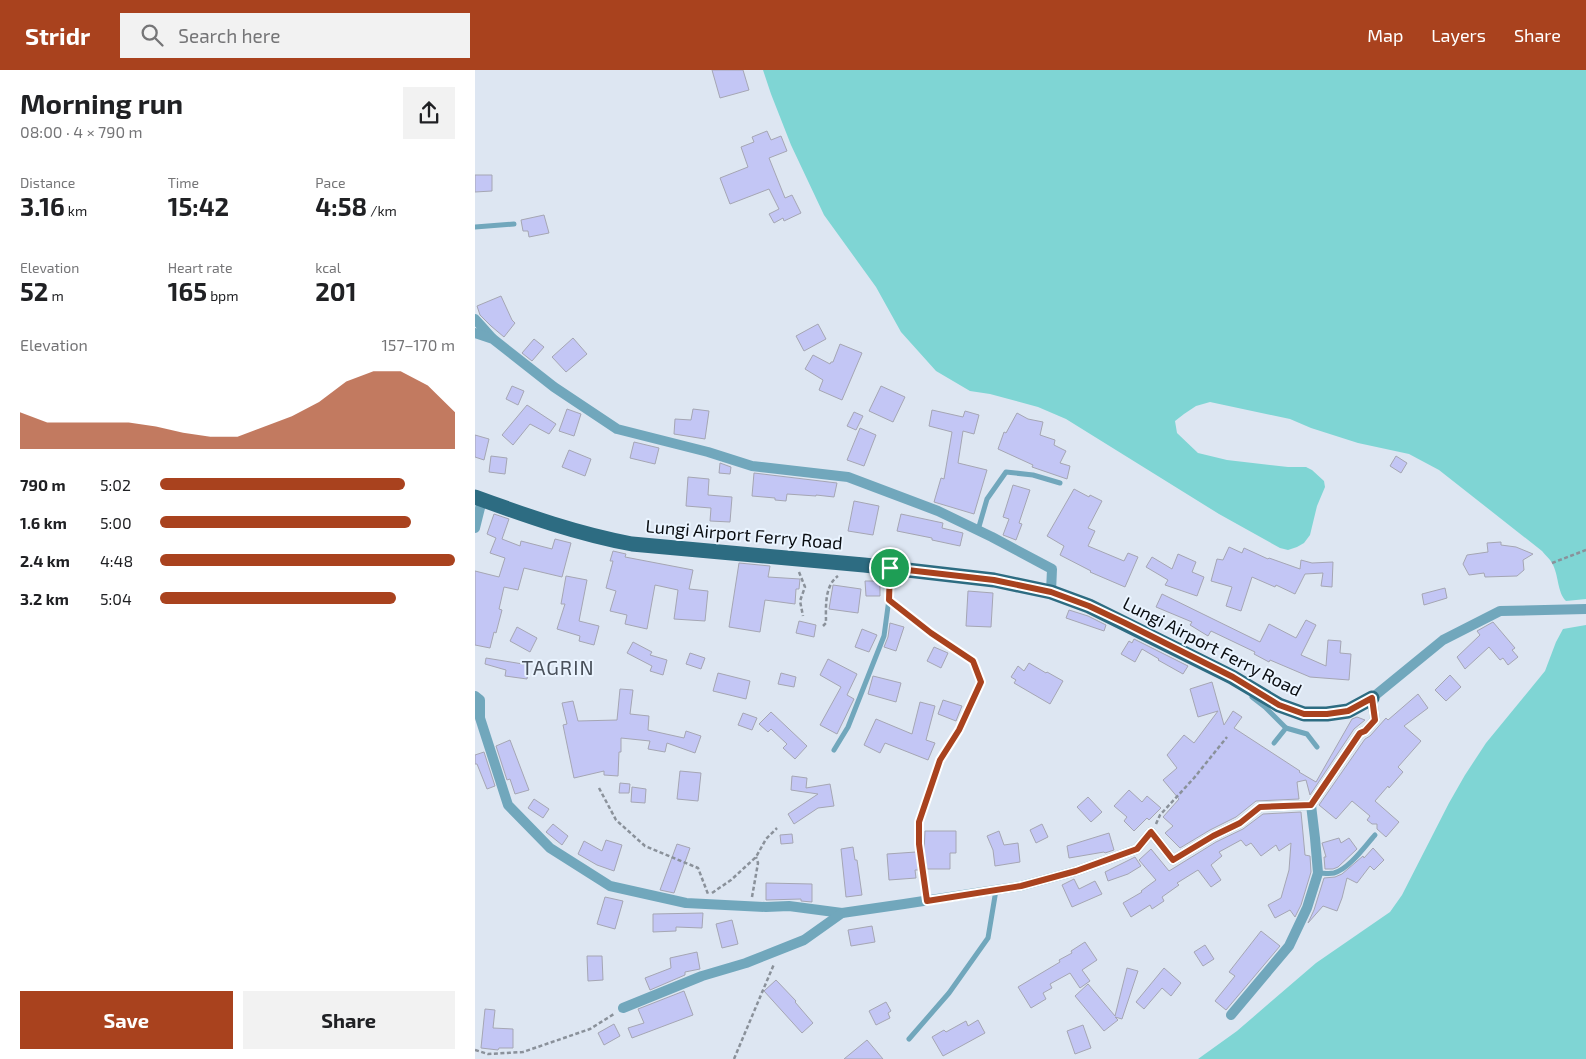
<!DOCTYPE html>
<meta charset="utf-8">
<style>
body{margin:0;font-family:"Exo 2",sans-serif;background:#f2f2f2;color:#202124;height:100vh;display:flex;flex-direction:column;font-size:19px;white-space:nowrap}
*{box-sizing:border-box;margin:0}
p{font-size:16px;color:#757577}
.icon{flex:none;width:28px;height:28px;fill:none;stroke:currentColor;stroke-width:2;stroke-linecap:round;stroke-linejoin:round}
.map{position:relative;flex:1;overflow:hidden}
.side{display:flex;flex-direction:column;background:#fff;width:475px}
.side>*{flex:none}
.pin{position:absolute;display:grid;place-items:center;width:42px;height:42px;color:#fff;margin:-21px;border:2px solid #fff;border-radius:50%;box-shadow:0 1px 5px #0007}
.round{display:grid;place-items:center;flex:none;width:52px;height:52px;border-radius:0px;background:#f2f2f2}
.summary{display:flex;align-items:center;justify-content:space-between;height:85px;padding:0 20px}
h1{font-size:28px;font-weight:700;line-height:38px}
.figures{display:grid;grid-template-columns:repeat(3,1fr);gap:8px;height:85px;padding:5px 20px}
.figures div{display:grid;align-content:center}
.figures b{font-size:25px;font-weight:700}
.figures small{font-size:14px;font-weight:400}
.figures p{font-size:14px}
.chart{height:140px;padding:10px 20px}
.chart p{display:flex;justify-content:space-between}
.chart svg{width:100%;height:90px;margin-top:5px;fill:#a9421e;opacity:.7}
.button{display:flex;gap:10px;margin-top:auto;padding:10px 20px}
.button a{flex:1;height:58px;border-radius:0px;background:#a9421e;color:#fff;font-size:20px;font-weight:700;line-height:58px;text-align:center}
.button a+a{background:#f2f2f2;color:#202124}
ul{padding:0 20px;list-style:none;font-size:16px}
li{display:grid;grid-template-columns:80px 60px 1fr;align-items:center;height:38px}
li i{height:12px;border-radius:6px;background:#a9421e}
header{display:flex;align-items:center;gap:30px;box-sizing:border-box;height:70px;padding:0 25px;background:#a9421e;color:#fff}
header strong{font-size:24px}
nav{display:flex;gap:28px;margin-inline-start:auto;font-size:18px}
.search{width:350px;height:45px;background:#f2f2f2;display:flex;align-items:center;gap:12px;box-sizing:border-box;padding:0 18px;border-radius:0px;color:#757577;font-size:19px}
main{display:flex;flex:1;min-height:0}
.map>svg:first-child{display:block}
</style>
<header>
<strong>Stridr</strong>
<div class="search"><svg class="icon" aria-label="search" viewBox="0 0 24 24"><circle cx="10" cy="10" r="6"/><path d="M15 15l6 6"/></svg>Search here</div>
<nav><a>Map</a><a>Layers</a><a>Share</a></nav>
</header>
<main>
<section class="side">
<div class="summary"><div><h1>Morning run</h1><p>08:00 · 4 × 790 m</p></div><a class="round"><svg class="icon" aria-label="share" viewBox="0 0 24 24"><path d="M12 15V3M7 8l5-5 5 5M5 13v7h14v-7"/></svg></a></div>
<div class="figures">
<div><p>Distance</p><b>3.16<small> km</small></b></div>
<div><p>Time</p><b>15:42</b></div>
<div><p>Pace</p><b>4:58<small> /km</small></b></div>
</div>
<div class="figures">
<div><p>Elevation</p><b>52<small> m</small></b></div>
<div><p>Heart rate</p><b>165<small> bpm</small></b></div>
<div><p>kcal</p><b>201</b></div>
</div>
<div class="chart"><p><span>Elevation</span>157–170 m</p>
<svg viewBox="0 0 160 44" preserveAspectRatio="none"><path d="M0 44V26L10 31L20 31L30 31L40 31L50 33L60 36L70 38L80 38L90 33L100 28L110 21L120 11L130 6L140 6L150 13L160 26V44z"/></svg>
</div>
<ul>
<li><b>790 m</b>5:02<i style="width:83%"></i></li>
<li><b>1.6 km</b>5:00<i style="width:85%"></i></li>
<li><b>2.4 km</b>4:48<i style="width:100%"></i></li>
<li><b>3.2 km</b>5:04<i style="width:80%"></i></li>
</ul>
<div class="button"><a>Save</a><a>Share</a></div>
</section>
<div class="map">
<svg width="1111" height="989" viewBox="0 0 1111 989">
<rect width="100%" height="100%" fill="#dde6f2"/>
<g fill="#7fd5d4">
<path d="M288 0H1111V529L1091 531C1082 522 1084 505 1077 493 1075 489 1070 485 1067 481L964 400 934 384 883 373 836 358 815 349 735 332 721 336 709 344 700 351 702 363 723 383 752 390 813 397H831L837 400 849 411 850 417 842 436 835 465 829 473 822 477 813 480 805 478 744 444 591 349 563 337 515 324 495 321 461 301 426 262 401 217 349 145 316 75 296 24Z"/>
<path d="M1111 555V989H723L762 961 841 893 915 842 927 825 974 733 990 705 1011 673 1070 601 1081 572 1088 559Z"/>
</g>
<g fill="#c3c6f5" stroke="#a5a6b3">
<path d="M237 0H268L274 20 245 28Z"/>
<path d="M292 61 296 70 306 66 312 81 294 88 310 128 317 125 326 143 309 151 308 148 299 153 294 144 304 139 294 119 255 134 245 108 273 97 266 77 279 72 277 67Z"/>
<path d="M0 105H17V121L0 122Z"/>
<path d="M69 145 74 163 54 167 53 161H48L46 150Z"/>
<path d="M26 226 37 250 40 253 29 267 16 256 5 245 2 236Z"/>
<path d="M343 254 351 269 329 281 321 266Z"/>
<path d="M98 268 112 284 91 302 77 287Z"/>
<path d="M59 269 69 277 57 291 47 283Z"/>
<path d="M365 274 387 283 367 330 344 320 348 310 330 299 338 285 355 294 356 292H358Z"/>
<path d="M37 316 49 321 43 335 31 329Z"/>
<path d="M406 316 430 327 418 352 394 341Z"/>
<path d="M52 335 81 354 74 364 55 354 38 375 27 365Z"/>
<path d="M92 339 106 344 99 366 84 361Z"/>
<path d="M218 339 234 341 230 369 199 364 200 349 216 350Z"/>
<path d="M457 340 488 347 490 341 504 345 499 364 488 361 483 393 512 400 499 444 459 432 466 408 469 409 477 362 454 356Z"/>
<path d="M379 342 388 346 381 360 372 356Z"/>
<path d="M542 343 553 349 568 352 565 365 580 370 579 375 591 381 585 393 595 396 592 409 557 397 558 395 523 379 529 362 531 363Z"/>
<path d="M385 358 401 365 389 396 372 390Z"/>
<path d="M0 365 14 369 9 390 0 387Z"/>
<path d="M159 372 184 378 180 394 155 388Z"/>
<path d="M94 380 116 389 110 406 87 397Z"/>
<path d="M16 386 32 388 30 404 14 402Z"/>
<path d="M921 386 932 393 926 403 915 396Z"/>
<path d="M245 393 256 397 255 404 244 403Z"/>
<path d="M279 403 362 413 359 427 341 425V426L312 424 311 431 300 430V428L277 426Z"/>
<path d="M213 407 234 409 233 425 257 427 255 452 235 451 236 438 211 436Z"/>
<path d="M538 415 555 420 544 453 547 454 541 470 528 465 534 449 528 447Z"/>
<path d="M599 419 614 427 615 425 627 431 613 458 620 461 613 476 649 491 653 483 663 487 650 517 615 502 616 501 585 485 589 476 572 466Z"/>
<path d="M379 431 404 436 398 465 373 461Z"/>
<path d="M19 444 34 449 27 469 45 476 46 471 77 479 80 469 96 473 87 507 49 498 43 520 29 517 24 539 27 540 21 563 19 562 15 578 0 575V501L24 507 30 488 15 483 21 468 12 464Z"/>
<path d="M426 444 468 453 467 458 488 463 485 476 457 470V468L422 461Z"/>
<path d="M1026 472V475L1041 477 1058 484 1048 490 1049 500 1042 506 1010 507 1009 503 994 505 988 494 992 485 1013 482 1012 473Z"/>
<path d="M754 477 767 483 769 478 793 489 794 488 825 499 826 490 837 493 858 492 857 517 846 516 848 503 830 504 820 524 801 515 800 517 777 507 766 541 751 536 757 517 736 511 742 489 748 490Z"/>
<path d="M138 481 151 484 150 487 218 500 214 519 233 521 230 551 199 549 203 520 180 515 172 559 150 554 152 545 135 541 141 521 131 518 138 491H135Z"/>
<path d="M703 484 721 492 717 502 729 507 722 526 690 515 693 510 671 497 677 487 697 499Z"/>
<path d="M264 493 295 496 293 507 325 509 324 519H321L320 534 290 530 285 562 254 557Z"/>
<path d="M91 506 112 510 104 551 124 556 119 575 104 571 105 566 82 559 90 534H86Z"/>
<path d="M390 511H405V526H391Z"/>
<path d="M358 515 386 519 383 543 354 539Z"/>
<path d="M970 518 972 528 949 535 947 524Z"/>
<path d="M493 521 518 523 516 557 491 556Z"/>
<path d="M687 524 785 572 794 554 821 568 831 550 841 555 826 585 851 596 853 570 866 571 865 583 876 584 874 610 835 607 795 590 794 592 779 584 780 582 736 561 733 566 715 555 717 552 681 537Z"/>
<path d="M594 540 613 546 631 555 629 561 591 548Z"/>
<path d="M324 551 341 555 339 567 321 563Z"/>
<path d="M1018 552 1040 578 1037 580 1043 587 1033 595 1028 588 1025 590 1014 577 990 599 982 587 1005 565 1002 561Z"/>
<path d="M415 553 429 557 421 581 409 577 413 567Z"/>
<path d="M42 557 62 568 55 582 35 571Z"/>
<path d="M387 559 402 565 394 582 380 577Z"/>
<path d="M659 569 713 596 708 604 683 590 684 589 667 579 660 592 646 584 654 571 657 573Z"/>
<path d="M158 572 177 582 175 585 192 590 188 605 175 601 177 596 152 583Z"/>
<path d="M459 577 473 583 466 598 452 591Z"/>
<path d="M215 583 230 588 226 599 211 594Z"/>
<path d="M11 588 54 595 52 609 30 606 31 600 10 594Z"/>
<path d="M353 589 382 604 372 625 379 629 362 664 345 655 366 617 345 605Z"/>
<path d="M554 593 571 603 572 602 588 611 575 634 539 613 541 610 536 607 543 596 549 601Z"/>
<path d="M243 603 275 611 271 629 238 621Z"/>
<path d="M306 603 321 607 319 617 303 614Z"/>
<path d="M975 605 986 617 971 631 960 620Z"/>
<path d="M398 606 426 613 421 632 393 624Z"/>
<path d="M737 612 749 655 758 641 767 647 759 658 825 701 824 702 841 712 877 649 882 647 890 650 879 659 835 725 831 710 822 712 824 729 781 731 761 747 735 760 705 778 690 763 698 756 688 747 704 729 688 710 702 698 692 685 709 665 719 673 743 641 723 647 715 619Z"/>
<path d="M145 619 158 620 155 644 174 646 173 660 209 668 211 661 226 666 220 683 192 673 190 682 173 679 175 671 146 668V682H144L143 706 129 705V701L99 708 88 655 92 654 87 633 98 631 103 651 142 650Z"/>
<path d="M943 624 953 638 929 656 946 671 923 697 928 702 914 718 913 716 900 731 924 752 911 767 902 759V754H897L892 750 895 746 877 731 861 749 844 735 890 669 895 666 911 648 913 650Z"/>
<path d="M468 630 487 636 481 651 463 644Z"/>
<path d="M445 632 460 636 451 670 460 673 453 690 410 673 405 683 389 675 401 649 437 664Z"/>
<path d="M296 642 332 676 320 689 308 678 312 674 296 659 293 662 284 654Z"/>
<path d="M268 643 282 648 277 660 263 655Z"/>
<path d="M35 670 54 720 40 724 35 709 32 710 21 676Z"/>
<path d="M9 682 20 716 12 719 2 694H0V685Z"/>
<path d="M205 701 226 703 223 731 202 729Z"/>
<path d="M317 706 332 708 331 718 355 714 359 736 343 738 319 754 313 744 343 724 316 720Z"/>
<path d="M145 713 155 714 154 723H144Z"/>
<path d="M157 717 171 719 170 733 156 732Z"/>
<path d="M654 720 667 732 672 726 686 738 674 750 672 748 659 761 649 751 652 747 639 736Z"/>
<path d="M613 727 627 742 616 752 602 737Z"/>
<path d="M59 729 74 739 68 748 53 738Z"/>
<path d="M826 742 830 785 835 786 836 802 826 835 820 847 815 840 800 848 793 835 806 828 814 800 816 773 804 781 801 775 786 786 776 773 771 776 766 770 744 782 747 786 736 795 746 810 736 817 723 800 702 813 704 815 687 827 689 831 677 839 675 835 656 847 648 833 667 822 666 821 681 810 664 790 676 779 694 801 741 772 768 759 788 744Z"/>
<path d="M78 754 93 766 87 775 71 762Z"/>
<path d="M567 754 573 767 561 773 555 760Z"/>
<path d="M450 761H481V783H475V799H452L449 781Z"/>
<path d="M524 761 529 775 543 773 545 792 520 796 518 780 512 766Z"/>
<path d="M634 763 639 780 630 783 629 782 594 788 592 776Z"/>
<path d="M317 764 318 773 306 774 305 765Z"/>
<path d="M864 768 866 773 874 768 882 779 863 797 858 799H850L849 787H851L847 773Z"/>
<path d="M131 770 147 775 139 801 122 795 103 784 109 771 127 781Z"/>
<path d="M202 774 215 778 199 823 185 820Z"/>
<path d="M378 777 380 790H382L387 825 371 827 366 779Z"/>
<path d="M898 778 909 790 899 800 895 796 882 813 872 808 867 828 862 841 848 836 833 853 839 840 849 808 860 807 867 804 888 786 889 788Z"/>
<path d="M441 782 443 800H440L441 808 414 810 412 784Z"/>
<path d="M660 787 666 796 653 804 633 811 630 802Z"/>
<path d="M599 809 604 819 620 811 627 824 597 837 587 815Z"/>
<path d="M291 813 337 814V832L326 831V829L291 830Z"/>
<path d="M130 827 148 831 140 859 122 854Z"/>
<path d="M228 843 227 858 201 857V861L178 862V844Z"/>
<path d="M257 850 263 874 247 878 241 854Z"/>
<path d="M397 856 400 872 376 876 373 860Z"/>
<path d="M786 861 805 876 751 940 740 931 760 906 754 902Z"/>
<path d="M610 872 622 890 607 900 615 911 605 918 595 903 575 914 577 918 568 923 571 929 556 938 543 917 585 892 584 890 597 883 596 881Z"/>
<path d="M730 875 739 889 728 896 719 882Z"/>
<path d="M222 882 225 899 210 902V905L175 920 170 908 196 898 195 888Z"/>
<path d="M112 886H127L128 910 113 911Z"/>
<path d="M652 898 663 901 647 949 640 947 643 950 629 961 600 926 613 914 640 946Z"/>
<path d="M689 898 706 913 696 926 687 918 669 939 661 932Z"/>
<path d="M301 910 321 931 320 932 338 953 327 963 289 921Z"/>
<path d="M209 921 218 945 157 968 153 958 169 953 163 939Z"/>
<path d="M411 932 416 941 413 943 415 948 401 955 394 941Z"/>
<path d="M10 939 20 940 18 958 38 959V978H24L23 980 6 978Z"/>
<path d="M503 950 510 963 468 986 457 967 469 960 471 962 491 951 493 956Z"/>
<path d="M139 954 145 966 129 975 123 963Z"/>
<path d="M608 955 616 978 600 984 592 961Z"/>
<path d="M392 970 408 989H369Z"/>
</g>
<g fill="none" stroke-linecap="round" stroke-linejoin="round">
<g stroke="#8a919a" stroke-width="2.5" stroke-dasharray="4 2.5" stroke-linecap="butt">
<path d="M1077 493 1111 480"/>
<path d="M324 502 330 517 325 531 328 546"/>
<path d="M348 556 351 553C351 538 349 516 363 506"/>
<path d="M124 718 141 750 170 776 223 798 233 824"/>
<path d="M681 754 685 745 719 708 752 667"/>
<path d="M237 823 256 810 281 787 291 769 302 758"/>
<path d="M277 827 283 793 281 787"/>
<path d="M0 980 13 984 48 982 115 959 139 944"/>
<path d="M259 989 299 894"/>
</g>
<g stroke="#71a7bc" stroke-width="5">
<path d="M0 157 39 154"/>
<path d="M503 460 512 429 531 402 558 405 585 413"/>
<path d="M415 499 414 529 456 563 498 591 506 612 484 660 465 690 444 751V774L452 830"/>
<path d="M777 627 790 637 811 658 832 664 842 677"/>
<path d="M799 673 811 658"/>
<path d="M359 680 373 657 409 566 414 529"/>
<path d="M843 803C848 803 854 804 859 803 874 799 890 776 900 765"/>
<path d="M434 969 474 923 513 868 521 820"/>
</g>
<g stroke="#71a7bc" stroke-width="10">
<path d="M0 249 17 268"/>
<path d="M0 263 18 269 79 317 142 359 233 382 277 396 373 407 463 441 517 467 577 499 576 522"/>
<path d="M0 458 7 430"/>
<path d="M0 626 5 630V648L33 735 75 778 135 816 211 833 291 837 314 836 367 843"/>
<path d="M148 938 227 906 271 893 329 870 367 843 429 834 546 816 601 801 662 779 676 762 698 790 738 766 765 753 785 737 836 735 885 663 890 661 900 650 897 628 968 570 1025 541 1111 539"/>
<path d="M756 945 814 876 832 838 843 803 840 768 836 735"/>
</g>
<path stroke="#2d6c82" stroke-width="15" d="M0 427C52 446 103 464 157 474L389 495 519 510 576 522 614 536 757 607 804 635 829 644H852L873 641 897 628"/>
</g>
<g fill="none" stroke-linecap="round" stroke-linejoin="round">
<defs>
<path id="route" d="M415 498 519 510 576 522 614 536 650 553 758 607 804 635 829 644H852L873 641 897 628 900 650 890 661 885 663 836 735 785 737 765 753 738 766 698 790 676 762 662 779 601 801 546 816 452 831 444 774V752L465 690 484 660 506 612 498 591 456 563 414 530Z"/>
</defs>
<use href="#route" stroke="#fff" stroke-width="10"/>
<use href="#route" stroke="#a9421e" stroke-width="6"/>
</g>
<g text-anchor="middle" stroke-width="4" stroke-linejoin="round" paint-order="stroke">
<g font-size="18" fill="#090c10" stroke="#eaf4ff">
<text transform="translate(269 465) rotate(5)" y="6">Lungi Airport Ferry Road</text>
<text transform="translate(737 577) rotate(27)" y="6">Lungi Airport Ferry Road</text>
</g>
<g font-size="20" letter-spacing="1" fill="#49505a" stroke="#eaf4ff">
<text x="83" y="605">TAGRIN</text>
</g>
</g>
</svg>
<div class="pin" style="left:415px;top:498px;background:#1e9e55"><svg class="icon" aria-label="arrive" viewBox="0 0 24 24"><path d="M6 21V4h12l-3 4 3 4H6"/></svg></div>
</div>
</main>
